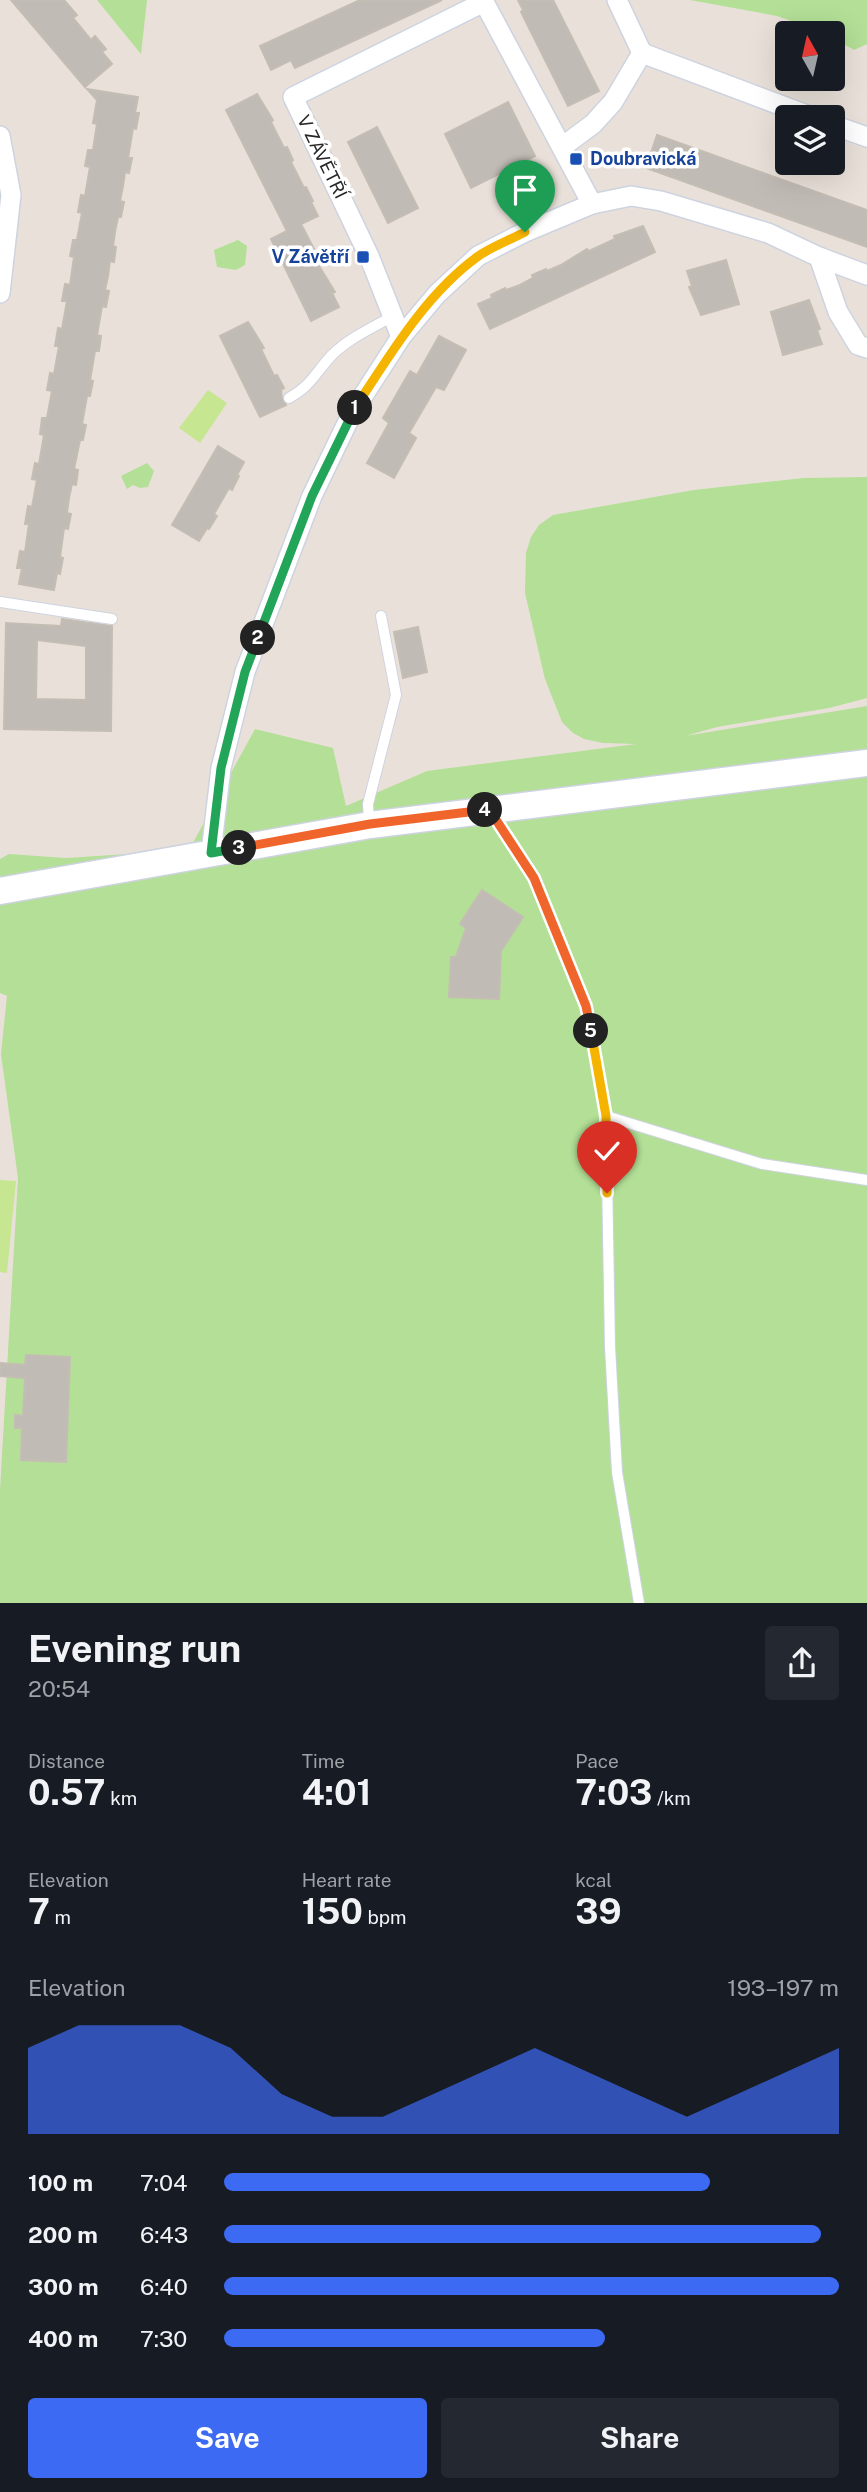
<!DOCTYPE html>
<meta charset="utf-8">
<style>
body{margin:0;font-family:"Public Sans",sans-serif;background:#242831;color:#f1f3f6;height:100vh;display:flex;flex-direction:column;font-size:26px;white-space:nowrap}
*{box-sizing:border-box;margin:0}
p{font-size:23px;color:#9ea1a6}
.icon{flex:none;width:38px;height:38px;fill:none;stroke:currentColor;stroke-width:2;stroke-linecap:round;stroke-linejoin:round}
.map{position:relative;height:1603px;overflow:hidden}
.side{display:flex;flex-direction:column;background:#171b24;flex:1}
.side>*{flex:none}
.needle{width:46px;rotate:352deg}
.fabs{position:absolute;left:775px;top:21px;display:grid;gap:14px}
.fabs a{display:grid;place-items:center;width:70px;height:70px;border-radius:7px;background:#171b24;box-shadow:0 7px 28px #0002;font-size:35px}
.pin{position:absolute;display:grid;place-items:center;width:60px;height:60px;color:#fff;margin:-72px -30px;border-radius:50% 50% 50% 0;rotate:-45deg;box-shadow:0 0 7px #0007}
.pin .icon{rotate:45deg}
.km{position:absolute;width:35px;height:35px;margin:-18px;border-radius:50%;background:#222;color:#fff;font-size:19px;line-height:35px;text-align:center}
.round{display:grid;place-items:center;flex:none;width:74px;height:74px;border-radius:7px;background:#242831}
.headline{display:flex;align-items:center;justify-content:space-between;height:119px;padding:0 28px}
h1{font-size:38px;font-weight:700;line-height:52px}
.metrics{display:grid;grid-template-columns:repeat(3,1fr);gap:10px;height:119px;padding:7px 28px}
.metrics div{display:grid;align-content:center}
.metrics b{font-size:35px;font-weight:700}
.metrics small{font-size:19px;font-weight:400}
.metrics p{font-size:19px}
.chart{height:196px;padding:14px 28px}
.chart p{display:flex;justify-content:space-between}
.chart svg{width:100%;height:126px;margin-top:7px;fill:#3d6af2;opacity:.7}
.cta{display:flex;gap:14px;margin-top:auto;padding:14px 28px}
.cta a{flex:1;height:80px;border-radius:7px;background:#3d6af2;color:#fff;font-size:28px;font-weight:700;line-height:80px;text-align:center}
.cta a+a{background:#242831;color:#f1f3f6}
ul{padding:0 28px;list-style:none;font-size:23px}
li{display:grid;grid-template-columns:112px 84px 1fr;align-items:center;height:52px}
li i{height:18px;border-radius:9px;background:#3d6af2}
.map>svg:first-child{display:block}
</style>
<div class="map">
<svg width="867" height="1603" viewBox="0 0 867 1603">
<rect width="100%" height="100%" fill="#e9e1d9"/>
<g fill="#b3df96">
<path d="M97 0H147L141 54Z"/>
<path d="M690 0H867V44L854 50 833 38V33H825L777 16Z"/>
<path d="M238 240 247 246 245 265 236 270 217 267 214 250Z"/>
<path d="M147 463 154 471 148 487 140 488 133 485 127 489 121 476Z"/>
<path d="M867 477V698L829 708 717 727 685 736 867 706V1603H0V1490L18 1178 1 1054 7 996 0 993V859L9 854 66 858 189 850 255 729 333 748 346 806 427 771 636 744 603 743 584 739 573 733 562 722 545 679 525 593 526 553 531 537 539 525 553 515 694 490 804 478Z"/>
</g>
<g fill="#c7e692">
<path d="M208 390 227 403 200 443 179 428Z"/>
<path d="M0 1180 16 1181 7 1273 0 1272Z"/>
</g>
<g fill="#c1bbb6" stroke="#c4bdb3" stroke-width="2" fill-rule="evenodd">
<path d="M11 0H64L77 15 73 18 91 40 95 36 106 49 102 52 112 64 85 87Z"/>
<path d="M360 0H442L295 68 291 60 271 70 260 46Z"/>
<path d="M518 0H553L599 91 568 106 521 12 523 10Z"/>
<path d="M87 89 138 97 135 113H139L136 129 133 128 128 158H132L129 173 125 172 123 186 120 201 124 202 121 217H118L115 232 113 246 116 247 114 262 110 261 108 276 105 290 109 291 106 307 102 306 97 335 101 336 99 351H95L90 380 93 381 90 396H87L82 424 86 425 83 440H80L74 469 78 470 76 485 72 484 69 498 67 513 71 514 68 529 64 528 60 557 63 558 60 574 57 573 54 590 19 584 22 568H17L20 551 25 552 29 524H25L28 506 32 507 37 480 32 479 35 463 39 464 44 435 40 434 42 418H47L52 391 47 390 50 373 54 374 59 346H55L58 328 62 329 67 301H62L65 284 70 285 74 257 70 256 73 240H77L82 213 78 212 81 195 85 196 90 167 85 166 88 150H93L97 124 93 123 97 100Z"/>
<path d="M257 94 273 120 271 122 284 148 287 147 293 160 291 162 304 188 306 187 313 201 311 202 318 216 301 224 315 251 312 253 319 266 335 292 332 293 339 307 311 321 271 239 287 231 226 110Z"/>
<path d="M508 102 535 156 471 188 445 134Z"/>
<path d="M377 127 418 208 388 223 348 142Z"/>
<path d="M657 135 867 210V247L646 168Z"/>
<path d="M643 226 655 252 490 329 478 304 492 298 491 295 505 288 506 290 520 285 533 278 532 275 546 269 547 271 561 265 587 249 589 251 615 239 614 236Z"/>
<path d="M726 260 739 304 701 315 689 287 692 286 687 271Z"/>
<path d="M809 300 820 329 817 330 822 344 783 355 771 312Z"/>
<path d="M248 322 264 348 261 349 274 376 277 375 284 388 281 390 282 399 286 405 260 417 220 336Z"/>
<path d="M439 336 466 350 444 390 436 387 409 433 416 438 394 478 367 463 389 423 383 418 410 371 417 375Z"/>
<path d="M218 446 244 462 237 475 239 476 232 490 229 488 214 514 217 516 209 529 207 528 199 541 172 525Z"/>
<path d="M62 619 112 626 111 731 4 729 6 623 61 626ZM37 640 86 646V700L36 699Z"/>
<path d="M418 627 427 672 403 678 394 632Z"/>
<path d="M482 890 523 917 501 951 499 999 449 997 451 957H456L466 928 460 924Z"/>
<path d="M26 1355 70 1357 66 1462 21 1460 22 1428H15V1415L23 1416 25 1378 0 1376V1363L25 1365Z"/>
</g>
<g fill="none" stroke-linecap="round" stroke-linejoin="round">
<defs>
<g id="lane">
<path d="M289 398C312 385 315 373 332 355 349 338 372 328 393 316"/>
<path d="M0 602 112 619"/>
<path d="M491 813 534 878 586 1006 606 1116 610 1347 617 1472 639 1603"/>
<path d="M369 824 368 804 396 695 381 616"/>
<path d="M606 1116 762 1164 867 1180"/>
</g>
<g id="street">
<path d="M617 0 642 53"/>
<path d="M833 125 867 137"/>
<path d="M0 136 11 195 0 293"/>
<path d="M562 147 593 124 613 102 642 53 812 117"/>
<path d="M819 257 838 312 858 345 867 348"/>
<path d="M401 337 369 256 293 97 484 2 592 204"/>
<path d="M211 853 221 768 245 672 312 496 352 413 401 337 437 294 478 256 525 232 592 204 631 196 661 201 768 233 819 257 867 275"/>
</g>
<path id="secondary" d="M0 891 370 825 867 763"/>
</defs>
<use href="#lane" stroke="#ced3e0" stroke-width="12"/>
<use href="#street" stroke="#ced3e0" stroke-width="22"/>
<use href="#secondary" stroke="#ced3e0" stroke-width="29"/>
<use href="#lane" stroke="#fff" stroke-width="10"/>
<use href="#street" stroke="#fff" stroke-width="19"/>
<use href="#secondary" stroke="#fff" stroke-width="26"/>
</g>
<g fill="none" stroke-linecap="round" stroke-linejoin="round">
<defs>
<path id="split-1" d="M355 408C390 355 425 295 477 257 491 247 510 240 525 232"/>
<path id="split-2" d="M258 638 312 496 355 408"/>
<path id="split-3" d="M239 848 211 853 221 768 245 672 258 638"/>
<path id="split-4" d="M239 848 370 824 485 810"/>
<path id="split-5" d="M485 810 489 809 534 878 586 1006 591 1031"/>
<path id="split-6" d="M591 1031 606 1116 607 1193"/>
</defs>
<use href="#split-1" stroke="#fff" stroke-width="14"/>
<use href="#split-2" stroke="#fff" stroke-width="14"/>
<use href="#split-3" stroke="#fff" stroke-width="14"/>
<use href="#split-4" stroke="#fff" stroke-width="14"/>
<use href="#split-5" stroke="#fff" stroke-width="14"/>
<use href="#split-6" stroke="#fff" stroke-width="14"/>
<use href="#split-1" stroke="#f5b400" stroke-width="9"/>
<use href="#split-2" stroke="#22a559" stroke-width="9"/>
<use href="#split-3" stroke="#22a559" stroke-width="9"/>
<use href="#split-4" stroke="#f0652b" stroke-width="9"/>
<use href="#split-5" stroke="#f0652b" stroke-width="9"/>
<use href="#split-6" stroke="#f5b400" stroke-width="9"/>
</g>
<g fill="#1a4fb4" stroke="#fff" stroke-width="2.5">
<rect x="569" y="152" width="14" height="14" rx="3.5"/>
<rect x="356" y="250" width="14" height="14" rx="3.5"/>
</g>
<g text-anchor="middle" stroke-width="7" stroke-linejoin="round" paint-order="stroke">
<g font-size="18" fill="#272727" stroke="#fff">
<text transform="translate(322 157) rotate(64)" y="6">V ZÁVĚTŘÍ</text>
</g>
<g font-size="18" font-weight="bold" fill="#164399" stroke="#fff" text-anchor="start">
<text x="590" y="165">Doubravická</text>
<text x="349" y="263" text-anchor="end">V Závětří</text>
</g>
</g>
</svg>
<div class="fabs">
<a><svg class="needle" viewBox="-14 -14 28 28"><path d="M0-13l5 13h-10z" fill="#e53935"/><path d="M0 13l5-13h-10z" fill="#9ea1a6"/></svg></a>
<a><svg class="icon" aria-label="layers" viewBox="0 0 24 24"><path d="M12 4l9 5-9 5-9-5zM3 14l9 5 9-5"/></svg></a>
</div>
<div class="pin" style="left:525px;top:232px;background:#1e9e55"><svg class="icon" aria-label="arrive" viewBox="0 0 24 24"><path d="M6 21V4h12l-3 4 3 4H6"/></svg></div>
<div class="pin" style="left:607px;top:1193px;background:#d93025"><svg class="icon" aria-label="check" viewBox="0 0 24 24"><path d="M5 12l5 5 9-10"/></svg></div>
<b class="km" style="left:355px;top:408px">1</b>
<b class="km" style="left:258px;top:638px">2</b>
<b class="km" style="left:239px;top:848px">3</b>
<b class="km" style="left:485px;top:810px">4</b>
<b class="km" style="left:591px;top:1031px">5</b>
</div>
<section class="side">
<div class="headline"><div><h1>Evening run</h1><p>20:54</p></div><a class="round"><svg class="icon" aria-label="share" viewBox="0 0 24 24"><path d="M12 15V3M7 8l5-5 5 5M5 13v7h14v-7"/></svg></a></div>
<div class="metrics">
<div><p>Distance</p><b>0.57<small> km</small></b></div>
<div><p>Time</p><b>4:01</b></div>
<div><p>Pace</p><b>7:03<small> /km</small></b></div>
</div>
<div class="metrics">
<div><p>Elevation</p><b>7<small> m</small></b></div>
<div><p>Heart rate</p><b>150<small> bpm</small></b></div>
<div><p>kcal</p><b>39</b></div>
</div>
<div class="chart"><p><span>Elevation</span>193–197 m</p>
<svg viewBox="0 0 160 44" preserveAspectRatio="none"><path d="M0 44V14L10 6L20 6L30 6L40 14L50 30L60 38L70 38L80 30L90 22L100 14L110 22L120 30L130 38L140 30L150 22L160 14V44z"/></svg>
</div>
<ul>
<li><b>100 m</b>7:04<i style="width:79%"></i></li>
<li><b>200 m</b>6:43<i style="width:97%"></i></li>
<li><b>300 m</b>6:40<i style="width:100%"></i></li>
<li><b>400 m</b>7:30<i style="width:62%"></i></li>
</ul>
<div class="cta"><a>Save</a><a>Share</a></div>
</section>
